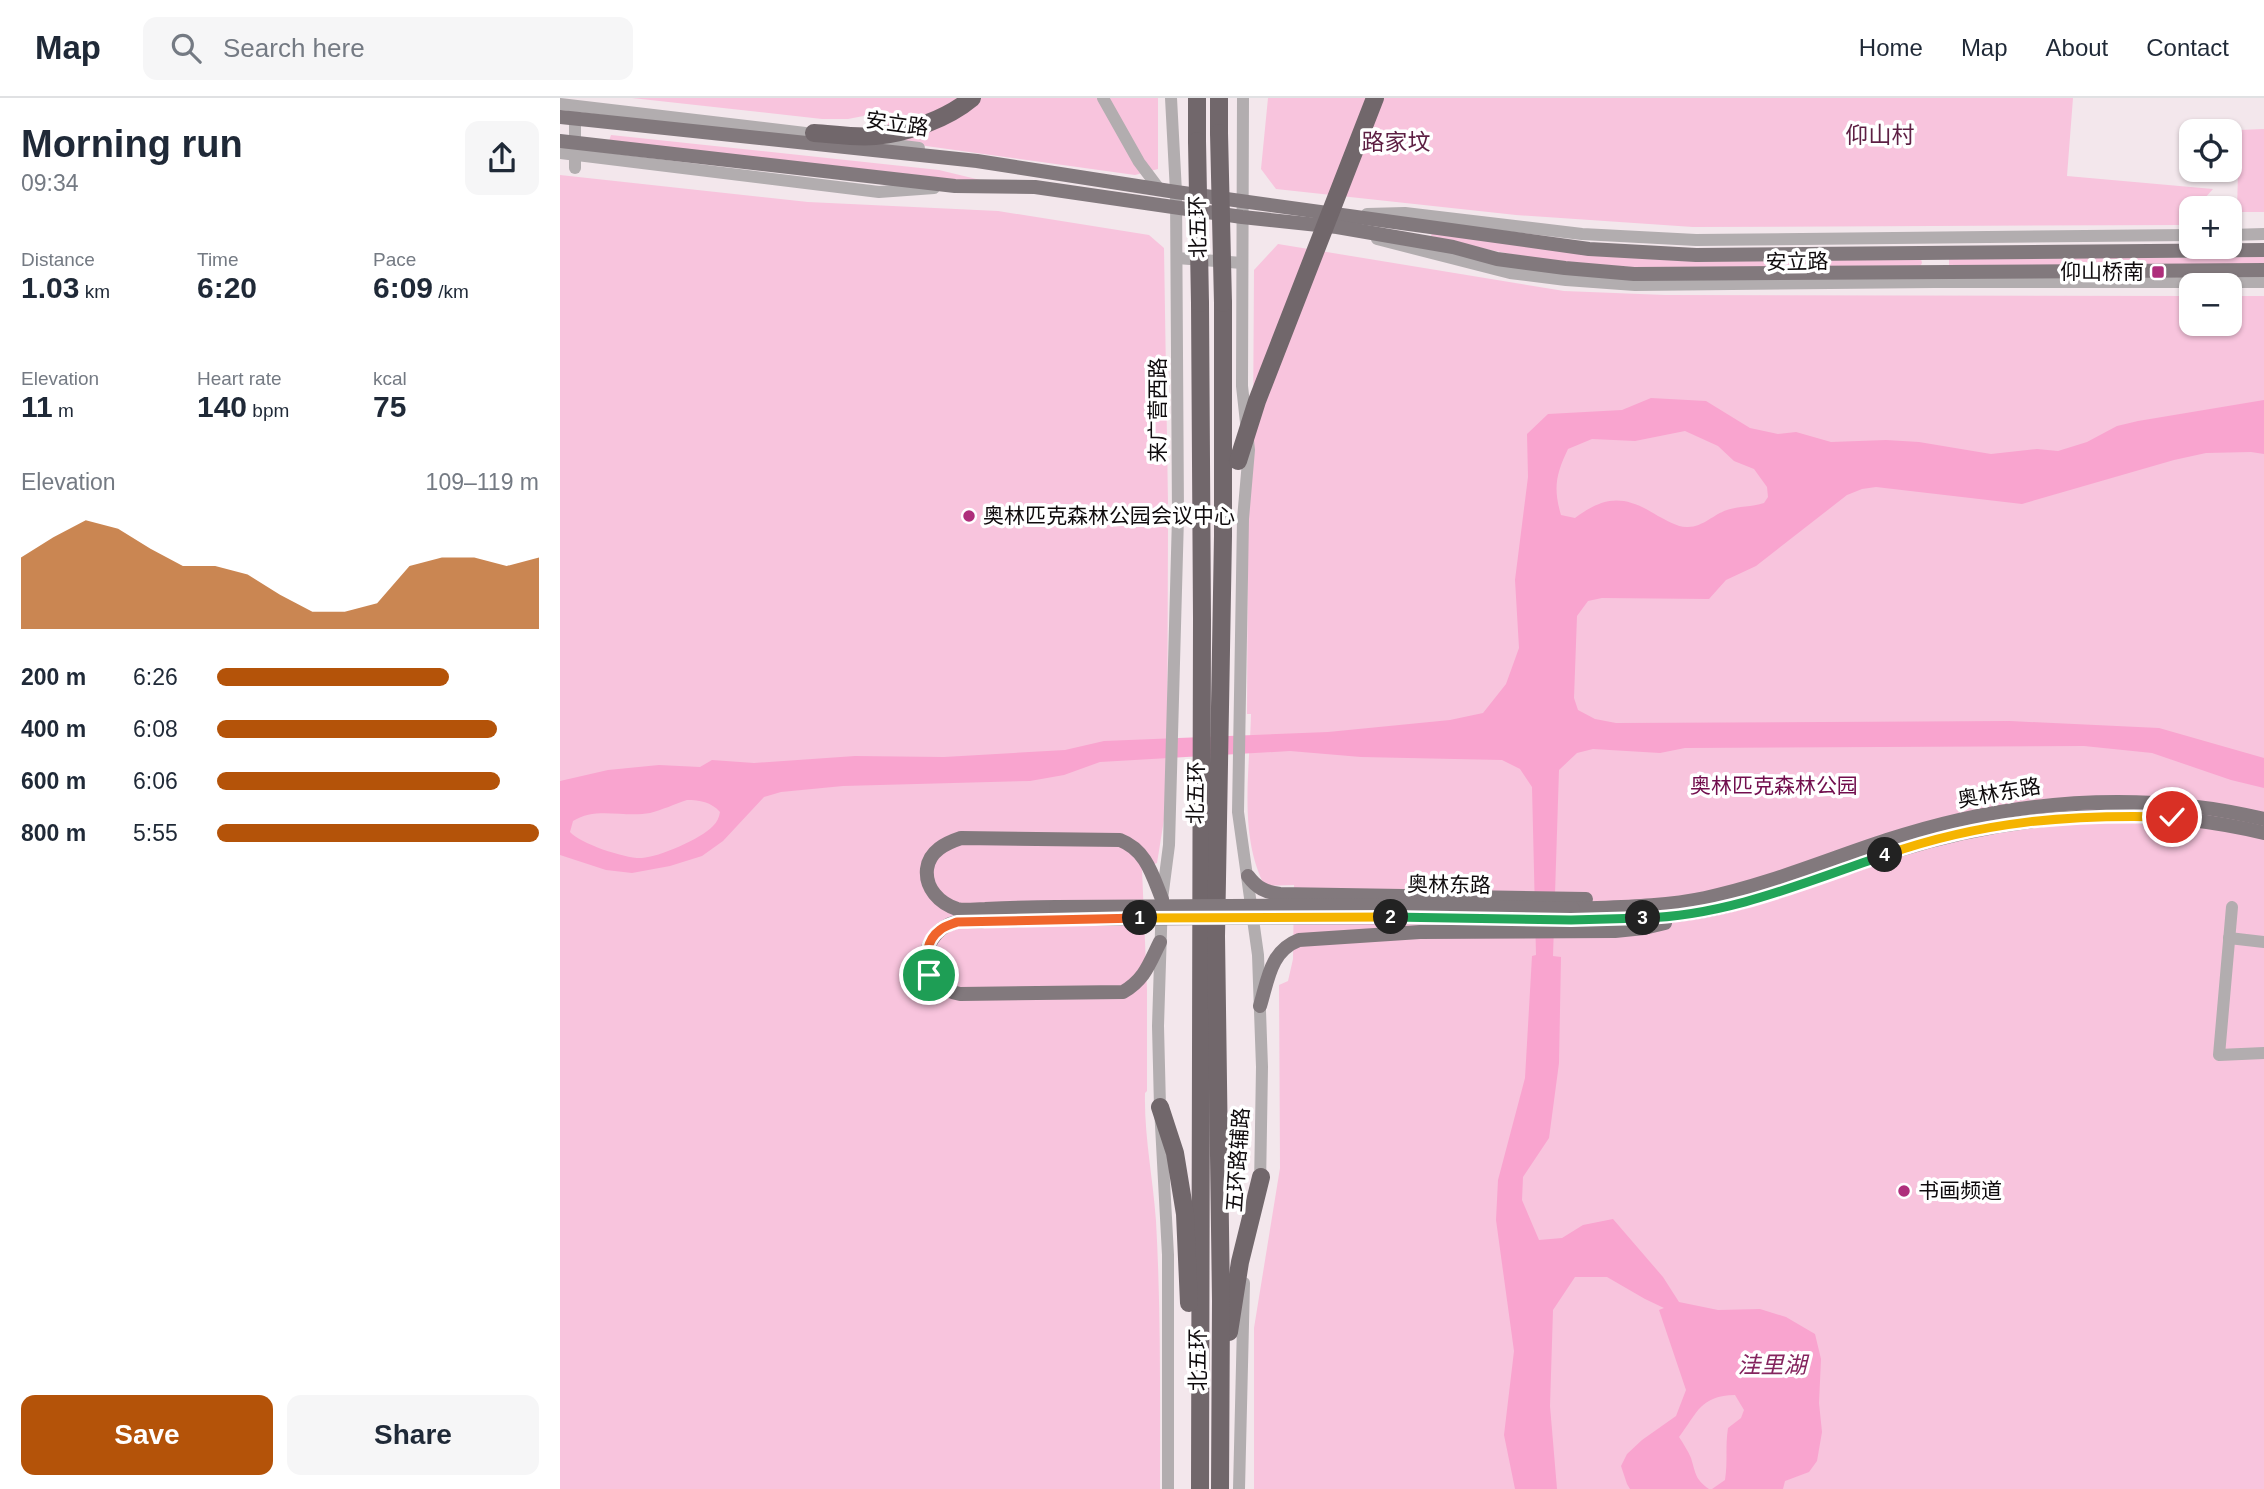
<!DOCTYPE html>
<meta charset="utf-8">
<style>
body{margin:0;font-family:Helvetica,"Noto Sans SC",sans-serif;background:#f6f6f7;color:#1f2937;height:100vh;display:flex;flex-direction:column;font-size:26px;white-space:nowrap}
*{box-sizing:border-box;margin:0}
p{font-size:23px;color:#747a83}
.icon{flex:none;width:38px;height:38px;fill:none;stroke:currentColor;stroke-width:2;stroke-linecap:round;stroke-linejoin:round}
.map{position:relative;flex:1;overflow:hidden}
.sheet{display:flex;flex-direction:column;background:#fff;width:560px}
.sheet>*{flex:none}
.fabs{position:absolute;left:1619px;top:21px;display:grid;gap:14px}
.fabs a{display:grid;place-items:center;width:63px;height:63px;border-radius:14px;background:#fff;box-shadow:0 2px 5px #0004;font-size:35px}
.pin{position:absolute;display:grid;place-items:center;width:60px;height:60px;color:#fff;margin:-30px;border:4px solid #fff;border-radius:50%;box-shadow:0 2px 7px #0007}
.km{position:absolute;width:35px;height:35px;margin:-18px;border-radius:50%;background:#222;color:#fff;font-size:19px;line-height:35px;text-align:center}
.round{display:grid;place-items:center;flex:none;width:74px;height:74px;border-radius:14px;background:#f6f6f7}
.overview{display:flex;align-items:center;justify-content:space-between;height:119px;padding:0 21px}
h1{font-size:38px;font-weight:700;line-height:52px}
.figures{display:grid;grid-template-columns:repeat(3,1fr);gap:10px;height:119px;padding:7px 21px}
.figures div{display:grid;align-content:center}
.figures b{font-size:30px;font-weight:700}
.figures small{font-size:19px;font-weight:400}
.figures p{font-size:19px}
.chart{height:196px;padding:14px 21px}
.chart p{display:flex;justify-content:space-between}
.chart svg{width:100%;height:126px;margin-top:7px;fill:#b45309;opacity:.7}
.cta{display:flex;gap:14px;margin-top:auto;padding:14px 21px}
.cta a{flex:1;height:80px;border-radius:14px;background:#b45309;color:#fff;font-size:28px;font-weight:700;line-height:80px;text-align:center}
.cta a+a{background:#f6f6f7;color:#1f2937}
ul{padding:0 21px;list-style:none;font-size:23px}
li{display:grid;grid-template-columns:112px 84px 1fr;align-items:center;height:52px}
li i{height:18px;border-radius:9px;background:#b45309}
header{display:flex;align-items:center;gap:42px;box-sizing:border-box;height:98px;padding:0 35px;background:#fff;border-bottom:2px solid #e0e1e3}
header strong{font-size:33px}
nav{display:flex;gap:38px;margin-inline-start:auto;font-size:24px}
.search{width:490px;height:63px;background:#f6f6f7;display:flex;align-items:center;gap:18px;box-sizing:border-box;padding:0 24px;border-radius:14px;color:#747a83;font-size:26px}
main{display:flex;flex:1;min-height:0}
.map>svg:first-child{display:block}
</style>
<header>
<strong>Map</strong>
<div class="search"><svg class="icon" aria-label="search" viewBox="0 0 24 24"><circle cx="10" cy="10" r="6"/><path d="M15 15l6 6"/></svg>Search here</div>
<nav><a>Home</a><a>Map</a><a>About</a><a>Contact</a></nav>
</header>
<main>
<section class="sheet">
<div class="overview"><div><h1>Morning run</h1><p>09:34</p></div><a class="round"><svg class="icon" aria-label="share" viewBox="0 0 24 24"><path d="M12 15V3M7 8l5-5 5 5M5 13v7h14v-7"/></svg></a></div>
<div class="figures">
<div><p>Distance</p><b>1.03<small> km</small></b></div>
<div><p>Time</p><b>6:20</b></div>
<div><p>Pace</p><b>6:09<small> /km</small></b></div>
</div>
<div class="figures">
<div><p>Elevation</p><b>11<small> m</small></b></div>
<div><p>Heart rate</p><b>140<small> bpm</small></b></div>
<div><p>kcal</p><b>75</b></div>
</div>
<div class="chart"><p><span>Elevation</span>109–119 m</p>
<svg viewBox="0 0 160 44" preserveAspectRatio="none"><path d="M0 44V19L10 12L20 6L30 9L40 16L50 22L60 22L70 25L80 32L90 38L100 38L110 35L120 22L130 19L140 19L150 22L160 19V44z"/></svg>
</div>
<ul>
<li><b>200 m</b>6:26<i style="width:72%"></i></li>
<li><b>400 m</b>6:08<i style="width:87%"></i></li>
<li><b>600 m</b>6:06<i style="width:88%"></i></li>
<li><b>800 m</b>5:55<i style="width:100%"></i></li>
</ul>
<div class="cta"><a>Save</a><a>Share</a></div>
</section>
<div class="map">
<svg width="1704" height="1391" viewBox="0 0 1704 1391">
<rect width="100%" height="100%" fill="#f3e7ec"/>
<g fill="#f8c4dd">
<path d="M72 0H598V71L575 77 330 43 324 14 288 21H262Z"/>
<path d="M708 0H1513L1507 78 1653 91 1636 110H1631V116L1621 127 1133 129 956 117 716 91 701 71Z"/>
<path d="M1704 31V114H1677L1679 32Z"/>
<path d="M51 37 379 72 437 86 49 43Z"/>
<path d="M0 77 248 104 438 113 589 137 604 150 608 406 605 408V427L608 429 607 703 597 765 582 771 587 892V993L585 995C584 1038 593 1080 596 1123 601 1212 600 1302 600 1391H0Z"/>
<path d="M872 135 1004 152 1361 161 1362 165 1360 169H1070L987 163 930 152 871 138Z"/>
<path d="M718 146 1004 193 1105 197 1631 198V226H1670V198H1704V1391H694V1230L720 1070 719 887 728 883 733 861 734 787 705 788C678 738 690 670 691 616H687L688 421 693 332 694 172Z"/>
<path d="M1704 159V170L1389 169V161Z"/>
</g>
<path fill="#f9a4cf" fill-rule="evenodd" d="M1091 300 1146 303 1190 330 1218 336 1236 334 1271 344 1326 342 1359 344 1431 356 1477 351 1498 353 1527 344 1557 328 1578 323 1704 302V356L1691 354 1646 355 1614 362 1462 406 1316 389 1302 391 1287 397 1196 468 1166 482 1149 501 1042 500 1028 503 1017 518 1014 600 1018 612 1035 621 1056 625 1450 623 1599 630 1704 660V690L1671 682 1592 655 1524 648 1125 650 1100 655 1033 651 1017 655 999 672 993 858 1001 859 999 965 989 1040 963 1079 962 1102 979 1142 1002 1140 1023 1127 1053 1121 1103 1179 1119 1204 1158 1212 1200 1211 1226 1219 1255 1236 1261 1261 1259 1305 1262 1334 1257 1363 1249 1374 1225 1383 1223 1391H1152L1165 1382C1168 1363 1165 1349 1168 1330L1181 1320 1184 1312 1175 1297C1140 1298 1138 1314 1119 1339 1123 1345 1128 1353 1131 1360 1136 1376 1135 1381 1149 1391H1070L1067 1386 1061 1368 1067 1356 1082 1342 1116 1318 1126 1292 1099 1212 1104 1210 1085 1201 1047 1179H1015L993 1212 990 1308 997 1391H955L944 1337 954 1253 936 1122 938 1082 965 980 972 858 976 857 972 689 960 671 942 662 801 659 730 653 540 664 504 677 470 683 283 688 221 694 204 699 163 743 142 758 110 768 72 775 46 772 0 757V683L48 672 99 667 140 669 152 662 194 665 295 658 384 659 505 652 544 643 768 634 890 622 923 615 946 586 959 550 955 482 968 379 967 336 988 316 1062 312ZM1125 333 1158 348 1174 363 1194 371 1207 389 1208 399 1204 405C1192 409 1179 408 1167 412 1154 416 1143 429 1128 429 1119 430 1106 422 1098 418 1065 397 1046 397 1015 420L1001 417C993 390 996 376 1008 351L1032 341 1075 343ZM127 702C140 702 151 704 160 714 159 720 157 724 153 728 141 741 99 759 82 760 66 761 21 746 10 734L13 723C36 708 64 720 90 715 102 712 115 706 127 702Z"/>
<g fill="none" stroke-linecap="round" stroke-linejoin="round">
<g stroke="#b2adaf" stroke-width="12">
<path d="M543 0 579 64 600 92"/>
<path d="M683 0 682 288 689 352 683 421 678 714 698 857 702 969 700 1088"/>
<path d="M0 6 262 37"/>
<path d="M311 44 359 50"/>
<path d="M0 55 319 94 374 90"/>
<path d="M15 70V11"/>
<path d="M807 116 845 115 1022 136 1136 142 1631 137"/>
<path d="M1670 137 1704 136"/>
<path d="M817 141 950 175 1006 182 1075 187 1374 184H1704"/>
<path d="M617 160 682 165"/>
<path d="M1672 809 1659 957 1704 955"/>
<path d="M1669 840 1704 844"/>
<path d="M608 1391V1157L600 1009 598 928 602 801 609 747 618 419 616 94 611 0"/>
<path d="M679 1391 684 1185"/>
</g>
<g stroke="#82797d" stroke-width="14">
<path d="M0 19 417 63 616 94 1029 151 1136 157 1704 152"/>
<path d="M0 43 395 88 475 89 682 119 777 129 893 149 937 161 1005 170 1074 176 1704 172"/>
<path d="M688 778C697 790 705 794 720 796L1026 801"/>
<path d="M496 809C472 809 448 810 425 811 416 811 405 813 397 811 379 805 365 790 367 771 369 753 386 745 401 740L560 742C586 752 592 776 602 801"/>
<path d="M1013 811C1057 809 1102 809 1145 800 1207 787 1266 762 1327 742 1448 702 1580 691 1704 721"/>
<path d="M490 821C468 822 446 823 424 823 415 824 405 822 396 824 376 829 362 850 367 870 371 886 386 893 400 896L563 894C585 881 589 866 600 844"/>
<path d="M1011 822C1057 821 1104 821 1149 812 1212 799 1271 774 1332 754 1452 716 1580 705 1704 735"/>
<path d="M700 908C708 882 710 853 739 842L860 834 1055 833 1084 830 1105 825"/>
</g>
<g stroke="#71676b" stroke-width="18">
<path d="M637 0V43"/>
<path d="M254 35C273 36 295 40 315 38 347 35 387 21 412 0"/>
<path d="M659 35V0"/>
<path d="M640 205 642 521 640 1391"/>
<path d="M600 1009 615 1055 625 1116 629 1205"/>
<path d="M669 1234 680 1164 701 1079"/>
<path d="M660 1391 661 1203 656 838 663 438V205"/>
</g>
<g stroke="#82797d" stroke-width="14">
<path d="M496 809 867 807 1013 811"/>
<path d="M490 821 869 819 1011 822"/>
</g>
<g stroke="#71676b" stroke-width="18">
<path d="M659 35 663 205"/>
<path d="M637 43 640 205"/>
<path d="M678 363 697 303 815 0"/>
</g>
</g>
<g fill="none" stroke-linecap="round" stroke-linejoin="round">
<defs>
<path id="split-1" d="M369 877C364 862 366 842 380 832 384 828 392 826 397 824L580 820"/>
<path id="split-2" d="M580 820 831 819"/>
<path id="split-3" d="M831 819 1011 822 1083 820"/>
<path id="split-4" d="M1083 820C1167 818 1246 784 1325 757"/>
<path id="split-5" d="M1325 757C1422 723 1511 716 1612 719"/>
</defs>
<use href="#split-1" stroke="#fff" stroke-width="14"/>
<use href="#split-2" stroke="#fff" stroke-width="14"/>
<use href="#split-3" stroke="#fff" stroke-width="14"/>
<use href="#split-4" stroke="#fff" stroke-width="14"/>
<use href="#split-5" stroke="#fff" stroke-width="14"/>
<use href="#split-1" stroke="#f0652b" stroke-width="9"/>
<use href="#split-2" stroke="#f5b400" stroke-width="9"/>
<use href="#split-3" stroke="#22a559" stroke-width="9"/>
<use href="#split-4" stroke="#22a559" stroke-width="9"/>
<use href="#split-5" stroke="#f5b400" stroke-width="9"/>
</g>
<g fill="#ae2e7b" stroke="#fff" stroke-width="2.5">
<rect x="1591" y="167" width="14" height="14" rx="3.5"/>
<circle cx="409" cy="418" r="7"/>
<circle cx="1344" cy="1093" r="7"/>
</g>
<g text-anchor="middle" stroke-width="7" stroke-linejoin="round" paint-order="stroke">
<g font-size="21" fill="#0f0b0d" stroke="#fff">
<text transform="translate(337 26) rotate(8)" y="7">安立路</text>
<text transform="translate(638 129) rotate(-91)" y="7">北五环</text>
<text transform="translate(1237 164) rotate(-1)" y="7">安立路</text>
<text transform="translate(598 312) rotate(-90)" y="7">来广营西路</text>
<text transform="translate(636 695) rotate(-89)" y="7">北五环</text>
<text transform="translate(1439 695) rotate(-10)" y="7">奥林东路</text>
<text transform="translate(889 787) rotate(1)" y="7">奥林东路</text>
<text transform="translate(678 1062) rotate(-86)" y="7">五环路辅路</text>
<text transform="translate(638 1262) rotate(-90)" y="7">北五环</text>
</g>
<g font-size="21" fill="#0f0b0d" stroke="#fff" text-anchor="start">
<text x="1584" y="181" text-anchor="end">仰山桥南</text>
<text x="423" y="425">奥林匹克森林公园会议中心</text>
<text x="1358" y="1100">书画频道</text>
</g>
<g font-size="21" fill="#710e4d" stroke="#fff">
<text x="1214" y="695">奥林匹克森林公园</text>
</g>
<g font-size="23" fill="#5d1f43" stroke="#fff">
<text x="1320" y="45">仰山村</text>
<text x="836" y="52">路家坟</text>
</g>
<g font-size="23" font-style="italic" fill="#84245e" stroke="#fff">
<text x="1212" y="1275">洼里湖</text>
</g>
</g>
</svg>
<div class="fabs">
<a><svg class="icon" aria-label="locate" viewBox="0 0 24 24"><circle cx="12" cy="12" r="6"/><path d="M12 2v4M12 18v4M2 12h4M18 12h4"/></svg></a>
<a>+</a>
<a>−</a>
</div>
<div class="pin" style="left:369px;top:877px;background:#1e9e55"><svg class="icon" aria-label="arrive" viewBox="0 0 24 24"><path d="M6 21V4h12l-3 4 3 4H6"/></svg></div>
<div class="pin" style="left:1612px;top:719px;background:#d93025"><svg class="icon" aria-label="check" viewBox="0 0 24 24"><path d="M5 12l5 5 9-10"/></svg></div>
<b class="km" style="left:580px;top:820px">1</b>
<b class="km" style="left:831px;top:819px">2</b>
<b class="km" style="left:1083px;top:820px">3</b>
<b class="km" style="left:1325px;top:757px">4</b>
</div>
</main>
